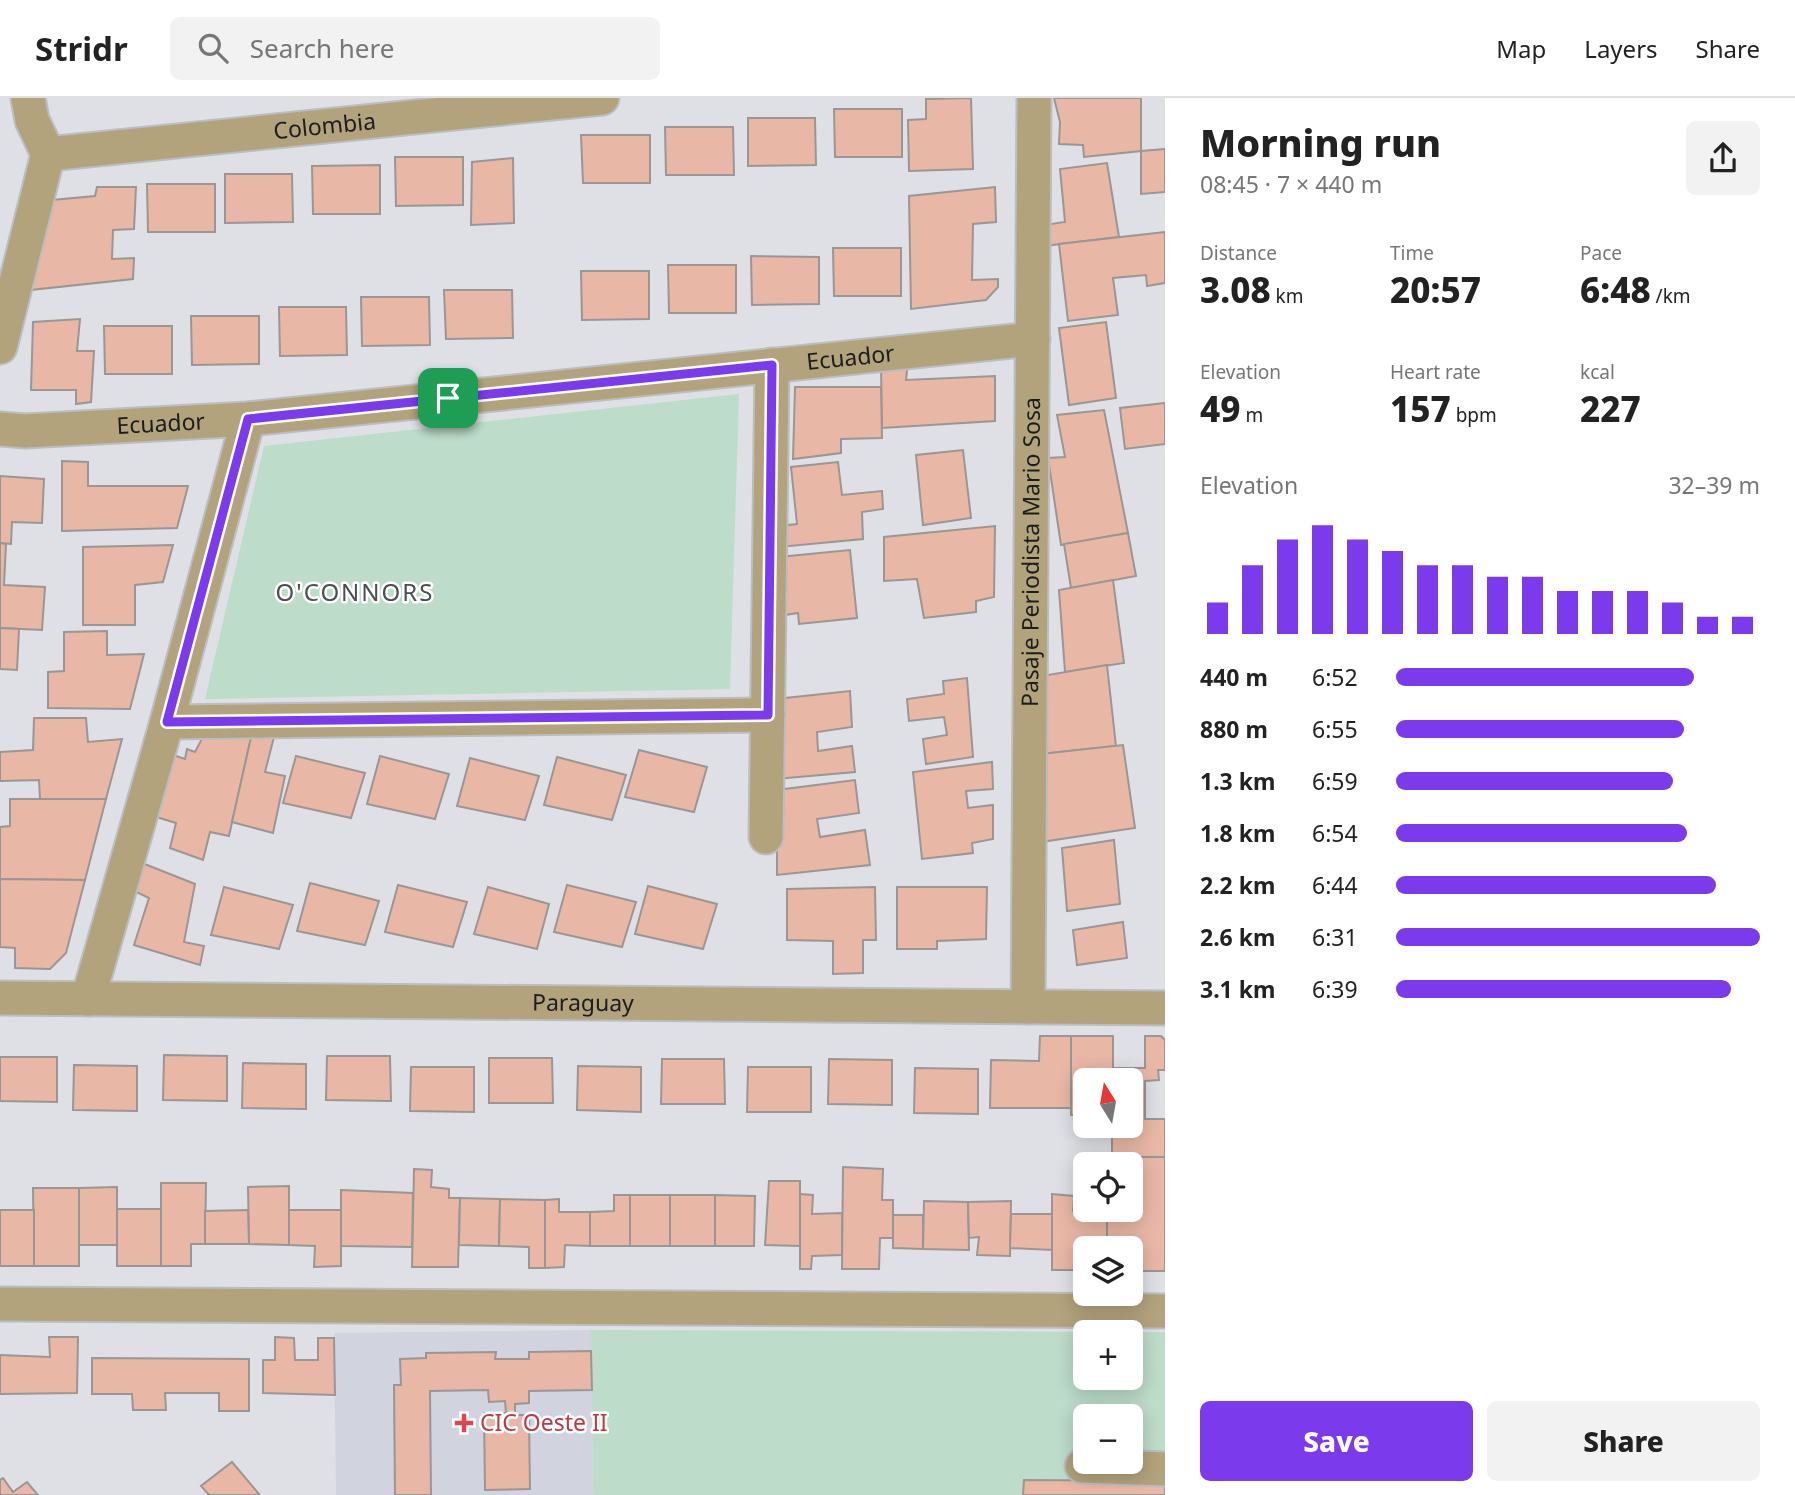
<!DOCTYPE html>
<meta charset="utf-8">
<style>
body{margin:0;font-family:"Noto Sans",sans-serif;background:#f2f2f2;color:#222;height:100vh;display:flex;flex-direction:column;font-size:26px;white-space:nowrap}
*{box-sizing:border-box;margin:0}
p{font-size:23px;color:#767676}
.icon{flex:none;width:38px;height:38px;fill:none;stroke:currentColor;stroke-width:2;stroke-linecap:round;stroke-linejoin:round}
.map{position:relative;flex:1;overflow:hidden}
.sheet{display:flex;flex-direction:column;background:#fff;width:630px}
.sheet>*{flex:none}
.needle{width:46px;rotate:349deg}
.tools{position:absolute;left:1073px;top:970px;display:grid;gap:14px}
.tools a{display:grid;place-items:center;width:70px;height:70px;border-radius:10px;background:#fff;box-shadow:0 4px 18px #0003;font-size:35px}
.pin{position:absolute;display:grid;place-items:center;width:60px;height:60px;color:#fff;margin:-30px;border-radius:14px;box-shadow:0 4px 10px #0006}
.round{display:grid;place-items:center;flex:none;width:74px;height:74px;border-radius:10px;background:#f2f2f2}
.head{display:flex;align-items:center;justify-content:space-between;height:119px;padding:0 35px}
h1{font-size:38px;font-weight:800;line-height:52px}
.stats{display:grid;grid-template-columns:repeat(3,1fr);gap:10px;height:119px;padding:7px 35px}
.stats div{display:grid;align-content:center}
.stats b{font-size:35px;font-weight:800}
.stats small{font-size:19px;font-weight:400}
.stats p{font-size:19px}
.chart{height:196px;padding:14px 35px}
.chart p{display:flex;justify-content:space-between}
.chart svg{width:100%;height:126px;margin-top:7px;stroke:#7c3aed;stroke-width:6}
.action{display:flex;gap:14px;margin-top:auto;padding:14px 35px}
.action a{flex:1;height:80px;border-radius:10px;background:#7c3aed;color:#fff;font-size:28px;font-weight:800;line-height:80px;text-align:center}
.action a+a{background:#f2f2f2;color:#222}
ul{padding:0 35px;list-style:none;font-size:23px}
li{display:grid;grid-template-columns:112px 84px 1fr;align-items:center;height:52px}
li i{height:18px;border-radius:9px;background:#7c3aed}
header{display:flex;align-items:center;gap:42px;box-sizing:border-box;height:98px;padding:0 35px;background:#fff;border-bottom:2px solid #e0e0e0}
header strong{font-size:33px}
nav{display:flex;gap:38px;margin-inline-start:auto;font-size:24px}
.search{width:490px;height:63px;background:#f2f2f2;display:flex;align-items:center;gap:18px;box-sizing:border-box;padding:0 24px;border-radius:10px;color:#767676;font-size:26px}
main{display:flex;flex:1;min-height:0}
.map>svg:first-child{display:block}
</style>
<header>
<strong>Stridr</strong>
<div class="search"><svg class="icon" aria-label="search" viewBox="0 0 24 24"><circle cx="10" cy="10" r="6"/><path d="M15 15l6 6"/></svg>Search here</div>
<nav><a>Map</a><a>Layers</a><a>Share</a></nav>
</header>
<main>
<div class="map">
<svg width="1165" height="1397" viewBox="0 0 1165 1397">
<rect width="100%" height="100%" fill="#dfe0e5"/>
<path fill="#d1d3df" d="M591 1232 593 1397H336L334 1235Z"/>
<g fill="#bddcc9" fill-rule="evenodd">
<path d="M739 296 730 591 205 601 264 348Z"/>
<path d="M591 1232 1127 1234H1085V1279H1130L1131 1234H1165V1383L1024 1382 1023 1397H593ZM1085 1318H1130V1363H1085Z"/>
</g>
<g fill="#e9b7a6" stroke="#9b9694" stroke-width="2">
<path d="M971 0 973 71 909 73 908 22 926 21V1Z"/>
<path d="M1054 0H1141V53L1084 59 1083 47 1059 46 1060 24Z"/>
<path d="M834 11H902V59H835Z"/>
<path d="M748 20H815L816 67 748 68Z"/>
<path d="M665 29H733L734 77H666Z"/>
<path d="M581 37H650V85H583Z"/>
<path d="M1165 51V94L1141 96V53Z"/>
<path d="M395 59H463V107L396 108Z"/>
<path d="M513 60 514 125 471 127 472 64Z"/>
<path d="M1107 65 1119 139 1044 148V127L1065 124 1060 71Z"/>
<path d="M380 67V116H313L312 68Z"/>
<path d="M225 76H292L293 124 225 125Z"/>
<path d="M147 86H215V134H148Z"/>
<path d="M97 89H136L134 131 113 132 112 161 134 160 133 181 30 192 52 102 95 98Z"/>
<path d="M995 89 996 124 973 126 972 182 998 181V189L986 202 911 211 909 98Z"/>
<path d="M1165 134V185L1147 188 1146 177 1113 180 1118 217 1068 223 1059 146Z"/>
<path d="M833 150H901V198H834Z"/>
<path d="M751 158 819 159V206L752 207Z"/>
<path d="M668 167H736V215H669Z"/>
<path d="M581 173H649V221L582 222Z"/>
<path d="M444 192H512L513 240 446 241Z"/>
<path d="M361 199H429L430 247 362 248Z"/>
<path d="M279 209H346L347 257 280 258Z"/>
<path d="M191 218H259V266L192 267Z"/>
<path d="M80 221 77 253H94L91 304 76 306V292H31L33 224Z"/>
<path d="M1106 224 1116 300 1069 307 1059 230Z"/>
<path d="M104 228H172V276H105Z"/>
<path d="M908 264 906 282 995 278V323L882 330 881 267Z"/>
<path d="M795 289H881L882 340 841 341V355L793 361Z"/>
<path d="M1165 305V346L1125 351 1120 310Z"/>
<path d="M1104 312 1128 435 1061 447 1048 360 1065 359 1057 317Z"/>
<path d="M963 352 971 420 923 427 916 357Z"/>
<path d="M62 363 88 364V388H188L177 430 62 433Z"/>
<path d="M838 364 842 397 882 393 883 411 862 414 863 441 779 449V428L797 426 791 369Z"/>
<path d="M0 378 44 381 42 425 12 424 11 446 0 445Z"/>
<path d="M995 428 994 499 976 503V514L924 520 917 481 884 483V439Z"/>
<path d="M1128 435 1136 478 1071 490 1064 446Z"/>
<path d="M0 445 6 446 4 487 45 489 42 532 0 530Z"/>
<path d="M173 447 163 484 135 487V527H83V449Z"/>
<path d="M850 452 857 520 799 526 798 515 779 518V459Z"/>
<path d="M1113 482 1124 565 1065 574 1059 492Z"/>
<path d="M0 530 19 531 17 572 0 571Z"/>
<path d="M107 533V557L144 556 130 611 48 610V574L64 573V534Z"/>
<path d="M1107 567 1116 648 1041 656 1042 578Z"/>
<path d="M967 580 973 659 926 666 923 641 947 637 944 619 909 623 907 601 944 596 943 583Z"/>
<path d="M850 593 852 629 817 634 818 653 852 648 855 674 776 681V601Z"/>
<path d="M34 620H86L88 644 122 641 106 701H40L39 682 0 683V654L33 652Z"/>
<path d="M205 635H252L229 738 210 734 203 762 170 750 176 725 150 717 167 655 185 661 187 651 195 654Z"/>
<path d="M252 635H275L265 674 285 678 273 735 232 724Z"/>
<path d="M1123 647 1135 730 1041 744V656Z"/>
<path d="M639 652 707 669 694 714 625 699Z"/>
<path d="M296 658 365 675 351 720 283 705Z"/>
<path d="M380 658 449 676 435 721 367 706Z"/>
<path d="M557 659 626 677 612 722 544 707Z"/>
<path d="M470 660 539 678 525 722 457 708Z"/>
<path d="M992 664 993 691 966 693 968 710 993 707V741L972 745 973 755 922 761 913 674Z"/>
<path d="M855 682 859 715 817 721 820 739 865 732 870 767 777 777V692Z"/>
<path d="M10 701H106L85 782 0 781V729L10 728Z"/>
<path d="M1114 742 1120 806 1067 813 1062 750Z"/>
<path d="M137 763 195 786 184 844 204 848 200 867 134 847 149 800 130 791Z"/>
<path d="M0 781 85 782 66 855 50 871 15 870V850L0 849Z"/>
<path d="M310 785 379 803 365 847 297 833Z"/>
<path d="M398 787 467 804 453 849 385 834Z"/>
<path d="M567 787 636 804 622 849 554 834Z"/>
<path d="M648 788 717 806 703 851 635 836Z"/>
<path d="M224 789 293 807 279 851 211 837Z"/>
<path d="M488 789 549 806 537 851 474 836Z"/>
<path d="M875 789 876 842H863V875L833 876V843L787 842V791Z"/>
<path d="M897 789H987L986 841 937 843V851H897Z"/>
<path d="M1123 824 1127 860 1077 867 1073 832Z"/>
<path d="M1040 938H1071V1010H990L991 962 1039 963Z"/>
<path d="M1071 938H1113V970H1145V938H1161L1165 942V972H1158L1159 982 1145 983V1021H1165V1059H1112V1027H1130V982H1085V1016L1071 1017Z"/>
<path d="M164 957 227 958V1003L163 1002Z"/>
<path d="M327 958H390L391 1003 326 1002Z"/>
<path d="M0 959H57V1004L0 1003Z"/>
<path d="M489 960H552L553 1005H489Z"/>
<path d="M662 961H724L725 1006H661Z"/>
<path d="M829 961 892 962V1007L828 1006Z"/>
<path d="M243 965 306 966V1011L242 1010Z"/>
<path d="M74 967 137 968V1013L73 1012Z"/>
<path d="M578 968 641 969V1014L577 1012Z"/>
<path d="M411 969H474V1014L410 1013Z"/>
<path d="M748 969H811V1014H747Z"/>
<path d="M915 970 978 971V1016L914 1015Z"/>
<path d="M1106 1059H1165V1173H1130V1150H1107V1111H1130V1066H1106Z"/>
<path d="M843 1069 883 1071 882 1102H893V1140H880L879 1171H842Z"/>
<path d="M414 1071 432 1072 431 1089 449 1091V1100H460L458 1169H412Z"/>
<path d="M769 1083H800V1148L765 1147Z"/>
<path d="M161 1085H206L205 1146H191V1168H161Z"/>
<path d="M289 1088V1147L249 1146 248 1089Z"/>
<path d="M117 1089V1147H79V1090Z"/>
<path d="M33 1090H79V1168H34Z"/>
<path d="M341 1092 413 1095 412 1149 341 1148Z"/>
<path d="M800 1096 813 1097 812 1116 842 1115V1157L812 1158 811 1171H800Z"/>
<path d="M1052 1096 1074 1098 1073 1113 1107 1112V1150H1085V1172H1052Z"/>
<path d="M614 1097H630V1148H590V1114L614 1113Z"/>
<rect x="630" y="1097" width="40" height="51"/>
<rect x="670" y="1097" width="45" height="51"/>
<path d="M715 1097 755 1098 754 1148H715Z"/>
<path d="M460 1100 500 1101 499 1148 459 1147Z"/>
<path d="M500 1101 545 1102V1170H529V1149L499 1148Z"/>
<path d="M559 1101V1114H590V1148L565 1147 564 1169 545 1170V1102Z"/>
<path d="M924 1103 968 1104 969 1152 923 1151Z"/>
<path d="M1011 1103 1010 1158 977 1157 979 1139 969 1140 968 1104Z"/>
<rect x="117" y="1111" width="44" height="57"/>
<rect x="0" y="1112" width="34" height="56"/>
<path d="M248 1112 249 1146H205V1113Z"/>
<path d="M289 1112H341V1168L314 1169 315 1148 289 1147Z"/>
<path d="M1011 1116H1052V1152L1010 1150Z"/>
<path d="M893 1117H923V1151L893 1150Z"/>
<path d="M49 1239H78L77 1295 0 1296V1257L50 1259Z"/>
<path d="M275 1239 294 1240 295 1262H318V1240H334L335 1297 263 1295V1262H275Z"/>
<path d="M591 1253 592 1292 529 1293V1305L515 1306V1317H529L530 1391 485 1392 484 1315H506L505 1303 489 1304 488 1292 430 1293 431 1397H395L394 1287H401L400 1261 426 1260V1255L496 1254 495 1261H529V1254Z"/>
<path d="M92 1260 249 1261V1313H219V1295H165L166 1312H133L132 1296H92Z"/>
<path d="M232 1364 259 1396 257 1397H209L201 1388Z"/>
<path d="M3 1380 13 1394 27 1384 38 1397H0V1382Z"/>
<path d="M1024 1382 1165 1383V1397H1023Z"/>
</g>
<g fill="none" stroke-linecap="round" stroke-linejoin="round">
<defs>
<g id="minor">
<path id="s1" d="M48 56 602 0"/>
<path d="M0 249 48 56 32 22 28 0"/>
<path id="s2" d="M0 331 25 333 248 321 1033 241"/>
<path d="M167 624 768 617"/>
<path d="M766 739 772 267"/>
<path id="s3" d="M0 900 1165 910"/>
<path d="M88 901 167 624 248 321"/>
<path id="s4" d="M1028 909 1034 0"/>
<path d="M0 1206 1165 1213"/>
<path d="M1082 1368 1165 1371"/>
</g>
</defs>
<use href="#minor" stroke="#bcbdc1" stroke-width="37"/>
<use href="#minor" stroke="#b2a37d" stroke-width="33"/>
</g>
<g fill="none" stroke-linecap="round" stroke-linejoin="round">
<defs>
<path id="route" d="M772 267 768 617 167 624 248 321Z"/>
</defs>
<use href="#route" stroke="#fff" stroke-width="14"/>
<use href="#route" stroke="#7c3aed" stroke-width="9"/>
</g>
<path fill="#e0444e" stroke="#fff" stroke-width="2.5" d="M460.5 1314.5h7v7h7v7h-7v7h-7v-7h-7v-7h7z"/>
<g text-anchor="middle" stroke-width="5" stroke-linejoin="round" paint-order="stroke">
<g font-size="23" fill="#1d1d1e" stroke="#fff">
<text dy="8" stroke="none"><textPath href="#s1" startOffset="278">Colombia</textPath></text>
<text dy="8" stroke="none"><textPath href="#s2" startOffset="854">Ecuador</textPath></text>
<text dy="8" stroke="none"><textPath href="#s2" startOffset="161">Ecuador</textPath></text>
<text dy="8" stroke="none"><textPath href="#s4" startOffset="455">Pasaje Periodista Mario Sosa</textPath></text>
<text dy="8" stroke="none"><textPath href="#s3" startOffset="583">Paraguay</textPath></text>
</g>
<g font-size="23" fill="#be3a42" stroke="#fff" text-anchor="start">
<text x="480" y="1333">CIC Oeste II</text>
</g>
<g font-size="24" letter-spacing="2" fill="#4d4e52" stroke="#fff">
<text x="355" y="503">O'CONNORS</text>
</g>
</g>
</svg>
<div class="tools">
<a><svg class="needle" viewBox="-14 -14 28 28"><path d="M0-13l5 13h-10z" fill="#e53935"/><path d="M0 13l5-13h-10z" fill="#767676"/></svg></a>
<a><svg class="icon" aria-label="locate" viewBox="0 0 24 24"><circle cx="12" cy="12" r="6"/><path d="M12 2v4M12 18v4M2 12h4M18 12h4"/></svg></a>
<a><svg class="icon" aria-label="layers" viewBox="0 0 24 24"><path d="M12 4l9 5-9 5-9-5zM3 14l9 5 9-5"/></svg></a>
<a>+</a>
<a>−</a>
</div>
<div class="pin" style="left:448px;top:300px;background:#1e9e55"><svg class="icon" aria-label="arrive" viewBox="0 0 24 24"><path d="M6 21V4h12l-3 4 3 4H6"/></svg></div>
</div>
<section class="sheet">
<div class="head"><div><h1>Morning run</h1><p>08:45 · 7 × 440 m</p></div><a class="round"><svg class="icon" aria-label="share" viewBox="0 0 24 24"><path d="M12 15V3M7 8l5-5 5 5M5 13v7h14v-7"/></svg></a></div>
<div class="stats">
<div><p>Distance</p><b>3.08<small> km</small></b></div>
<div><p>Time</p><b>20:57</b></div>
<div><p>Pace</p><b>6:48<small> /km</small></b></div>
</div>
<div class="stats">
<div><p>Elevation</p><b>49<small> m</small></b></div>
<div><p>Heart rate</p><b>157<small> bpm</small></b></div>
<div><p>kcal</p><b>227</b></div>
</div>
<div class="chart"><p><span>Elevation</span>32–39 m</p>
<svg viewBox="0 0 160 44" preserveAspectRatio="none"><path d="M5 44V33M15 44V20M25 44V11M35 44V6M45 44V11M55 44V15M65 44V20M75 44V20M85 44V24M95 44V24M105 44V29M115 44V29M125 44V29M135 44V33M145 44V38M155 44V38"/></svg>
</div>
<ul>
<li><b>440 m</b>6:52<i style="width:82%"></i></li>
<li><b>880 m</b>6:55<i style="width:79%"></i></li>
<li><b>1.3 km</b>6:59<i style="width:76%"></i></li>
<li><b>1.8 km</b>6:54<i style="width:80%"></i></li>
<li><b>2.2 km</b>6:44<i style="width:88%"></i></li>
<li><b>2.6 km</b>6:31<i style="width:100%"></i></li>
<li><b>3.1 km</b>6:39<i style="width:92%"></i></li>
</ul>
<div class="action"><a>Save</a><a>Share</a></div>
</section>
</main>
